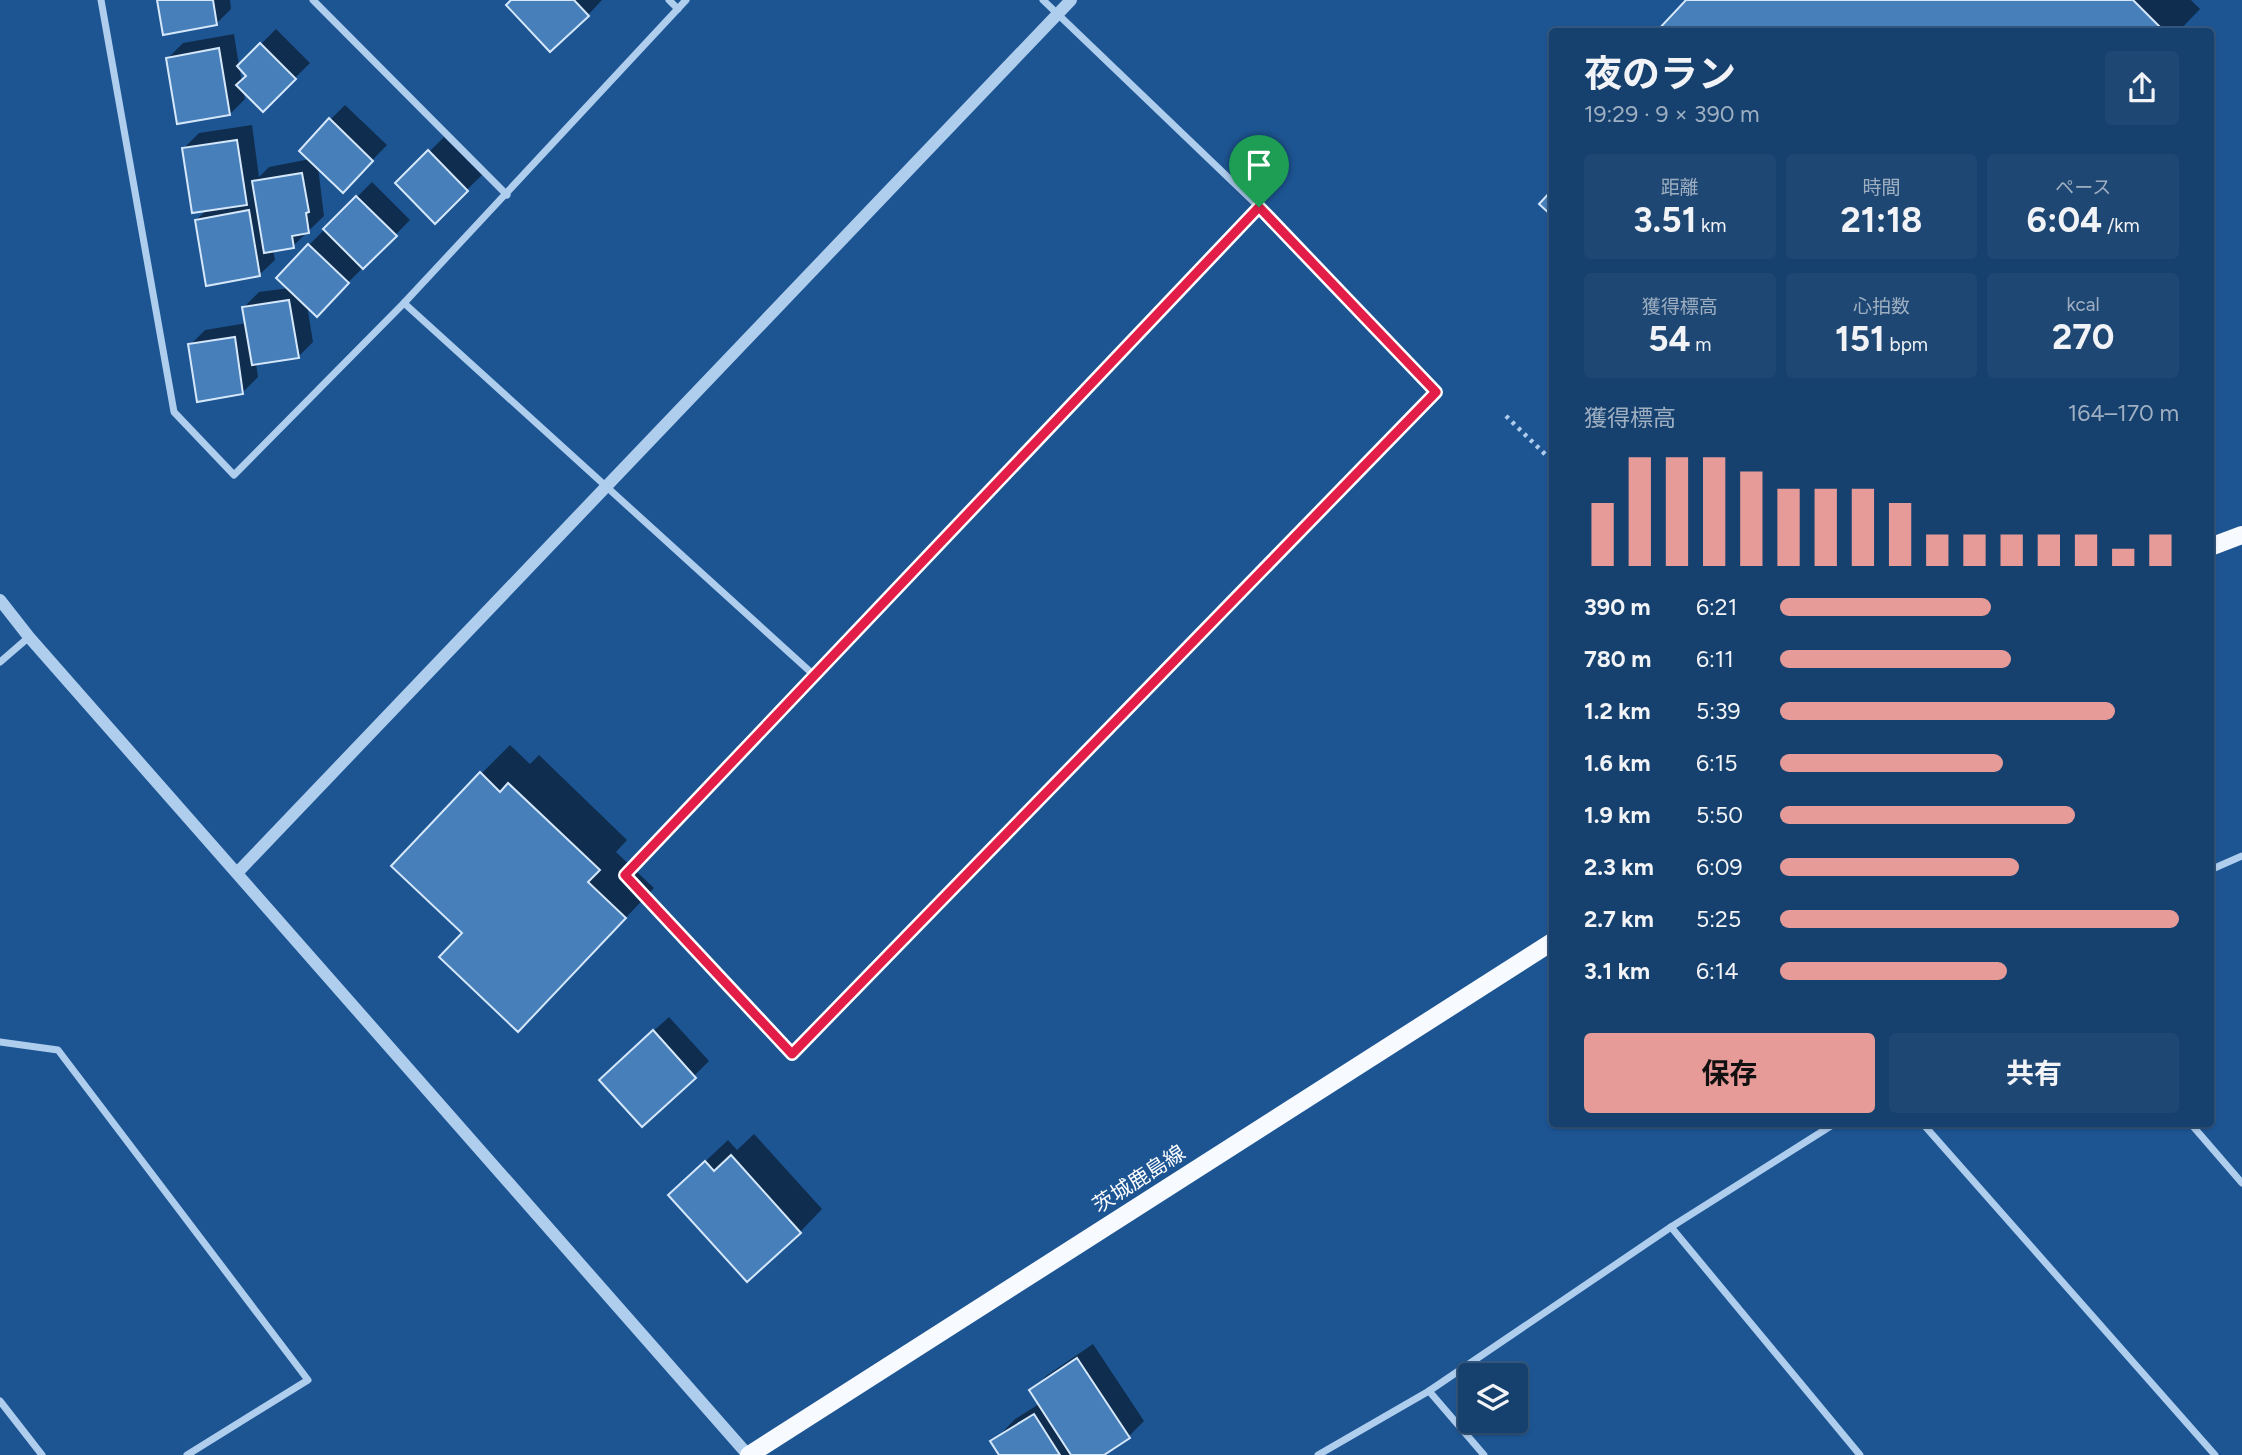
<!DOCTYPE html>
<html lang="ja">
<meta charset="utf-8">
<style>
body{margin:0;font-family:Figtree,"Noto Sans JP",sans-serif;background:#1f4773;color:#f1f3f6;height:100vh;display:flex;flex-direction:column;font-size:26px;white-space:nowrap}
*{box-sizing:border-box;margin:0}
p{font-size:23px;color:#9eafc2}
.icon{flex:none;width:38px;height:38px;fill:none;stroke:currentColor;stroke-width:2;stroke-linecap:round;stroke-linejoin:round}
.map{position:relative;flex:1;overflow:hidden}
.details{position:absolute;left:1549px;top:28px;width:665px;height:1099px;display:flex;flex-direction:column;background:#16406e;border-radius:7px;box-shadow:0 2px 5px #0004,0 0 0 2px #355981}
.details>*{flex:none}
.controls{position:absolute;left:1458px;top:1363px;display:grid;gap:14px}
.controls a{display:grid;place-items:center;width:70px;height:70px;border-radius:7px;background:#16406e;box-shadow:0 2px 5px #0004,0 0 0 2px #355981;font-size:35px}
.pin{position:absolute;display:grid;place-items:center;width:60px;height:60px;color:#fff;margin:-72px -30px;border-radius:50% 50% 50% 0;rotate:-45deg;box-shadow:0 0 7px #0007}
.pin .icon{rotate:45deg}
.round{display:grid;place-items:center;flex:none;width:74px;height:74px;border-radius:7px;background:#1f4773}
.overview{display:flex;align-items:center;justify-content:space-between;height:119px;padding:0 35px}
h1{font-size:38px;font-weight:700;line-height:52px}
.metrics{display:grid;grid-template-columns:repeat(3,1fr);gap:10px;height:119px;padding:7px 35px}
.metrics div{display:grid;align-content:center;border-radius:7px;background:#1f4773;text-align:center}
.metrics b{font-size:35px;font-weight:700}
.metrics small{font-size:19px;font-weight:400}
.metrics p{font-size:19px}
.chart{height:196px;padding:14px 35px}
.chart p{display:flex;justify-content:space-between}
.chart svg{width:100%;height:126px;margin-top:7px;stroke:#e69b98;stroke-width:6}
.action{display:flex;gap:14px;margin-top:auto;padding:14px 35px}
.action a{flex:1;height:80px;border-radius:7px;background:#e69b98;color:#111;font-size:28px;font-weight:700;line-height:80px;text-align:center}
.action a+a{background:#1f4773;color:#f1f3f6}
ul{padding:0 35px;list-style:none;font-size:23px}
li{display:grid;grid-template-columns:112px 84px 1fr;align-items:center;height:52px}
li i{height:18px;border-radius:9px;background:#e69b98}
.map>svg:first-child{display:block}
</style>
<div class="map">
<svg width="2242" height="1455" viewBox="0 0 2242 1455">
<rect width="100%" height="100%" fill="#1d5593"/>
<g fill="#0007" fill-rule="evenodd">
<path d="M159 0H230L231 9 216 24Z"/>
<path d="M513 0H602L588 15Z"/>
<path d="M1689 0H2191L2200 9 2178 32H1658Z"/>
<path d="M276 29 310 63 263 110 243 90 245 99 230 114 168 58 183 43 234 34 239 66ZM239 66 248 75 242 82Z"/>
<path d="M345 105 387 145 357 176 318 167 324 216 293 246 273 249 275 260 259 275 196 220 208 209 184 148 199 133 252 125 259 177 269 167 310 159 330 120Z"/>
<path d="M444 137 482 175 435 221 398 183Z"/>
<path d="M372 182 410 220 317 314 307 305 313 342 298 357 256 363 258 377 243 392 190 345 205 330 247 323 244 307 259 292 289 288 309 245Z"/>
<path d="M510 745 530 764 539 755 627 840 616 852 654 888 547 1001 464 933 481 774Z"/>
<path d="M669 1017 709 1061 694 1076 616 1065Z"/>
<path d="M754 1134 822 1209 800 1232 693 1173 728 1140 737 1150Z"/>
<path d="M1093 1344 1144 1421 1129 1436 1101 1455H1001L993 1442 1015 1419 1039 1404 1031 1391 1046 1376Z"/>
</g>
<g fill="#467fba" stroke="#d5e7fa" stroke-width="2">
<path d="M157 0H213L217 25 163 35Z"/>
<path d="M511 0H574L589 16 550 52 506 5Z"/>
<path d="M1686 0H2133L2165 32H1656Z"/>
<path d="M260 43 296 79 263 112 236 85 246 76 237 66Z"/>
<path d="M219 48 230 115 177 124 166 58Z"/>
<path d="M329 118 373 161 343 193 299 151Z"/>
<path d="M237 140 247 205 192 213 182 148Z"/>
<path d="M428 150 468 191 435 224 395 183Z"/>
<path d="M302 173 309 212 306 213 309 233 292 236 294 248 264 253 252 181Z"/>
<path d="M1552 190V216L1539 204Z"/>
<path d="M356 196 397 236 363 269 323 229Z"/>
<path d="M249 210 260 276 206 286 195 220Z"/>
<path d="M308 244 349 283 317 317 276 278Z"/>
<path d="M289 300 299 358 252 365 242 307Z"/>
<path d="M235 337 243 394 197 402 188 344Z"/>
<path d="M480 772 500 792 508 783 600 870 588 882 626 918 518 1032 439 957 462 933 391 866Z"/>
<path d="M653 1030 696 1078 642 1127 599 1080Z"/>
<path d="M731 1155 801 1233 747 1282 668 1195 705 1161 714 1171Z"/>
<path d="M1077 1358 1130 1438 1104 1455H1071L1029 1390Z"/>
<path d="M1034 1414 1060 1455H999L990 1441Z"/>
</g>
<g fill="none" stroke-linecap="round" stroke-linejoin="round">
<path stroke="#afceee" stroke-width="4.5" stroke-dasharray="3.5 5" stroke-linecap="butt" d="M1506 416 1552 461"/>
<g stroke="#afceee" stroke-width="7">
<path d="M101 0 174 412 234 475 404 303 686 0"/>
<path d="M313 0 507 195"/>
<path d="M669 0 678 9"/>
<path d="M1043 0 1259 207 1436 392 792 1054 625 875 1259 207"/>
<path d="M404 303 815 676"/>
<path d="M0 662 29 637"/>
<path d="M2210 870 2242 856"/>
<path d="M0 1042 58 1050 308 1380 187 1455"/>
<path d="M1923 1124 2215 1455"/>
<path d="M2191 1124 2242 1183"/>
<path d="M1671 1227 1860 1455"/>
<path d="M1429 1391 1484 1455"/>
<path d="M0 1401 42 1455"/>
<path d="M1318 1455 1429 1391 1671 1227 1834 1124"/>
</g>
<g stroke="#afceee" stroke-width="12">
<path d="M0 600 29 637 748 1455"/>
<path d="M237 873 1071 0"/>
</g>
<g stroke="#f7faff" stroke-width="18">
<path d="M2210 547 2242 535"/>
<path d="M749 1455 1552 942"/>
</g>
</g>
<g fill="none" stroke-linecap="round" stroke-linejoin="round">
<defs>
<path id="route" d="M1259 207 1436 392 792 1054 625 875Z"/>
</defs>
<use href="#route" stroke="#fff" stroke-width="14"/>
<use href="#route" stroke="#e11d48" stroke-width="9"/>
</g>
<g text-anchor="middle" stroke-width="5" stroke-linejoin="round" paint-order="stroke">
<g font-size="21" fill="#fff" stroke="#1d5593">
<text transform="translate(1139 1179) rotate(-33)" y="7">茨城鹿島線</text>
</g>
</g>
</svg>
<div class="controls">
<a><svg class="icon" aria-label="layers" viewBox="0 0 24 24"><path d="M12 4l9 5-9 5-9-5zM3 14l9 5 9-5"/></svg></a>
</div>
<div class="pin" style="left:1259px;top:207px;background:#1e9e55"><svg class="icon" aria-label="arrive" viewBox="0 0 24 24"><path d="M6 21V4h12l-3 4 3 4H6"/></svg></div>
<section class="details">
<div class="overview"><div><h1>夜のラン</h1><p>19:29 · 9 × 390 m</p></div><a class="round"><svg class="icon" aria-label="share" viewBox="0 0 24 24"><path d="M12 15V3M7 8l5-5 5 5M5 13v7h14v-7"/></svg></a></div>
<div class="metrics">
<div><p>距離</p><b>3.51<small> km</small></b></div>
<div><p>時間</p><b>21:18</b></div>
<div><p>ペース</p><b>6:04<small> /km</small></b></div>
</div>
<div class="metrics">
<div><p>獲得標高</p><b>54<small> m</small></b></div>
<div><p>心拍数</p><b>151<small> bpm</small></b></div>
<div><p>kcal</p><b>270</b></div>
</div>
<div class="chart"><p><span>獲得標高</span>164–170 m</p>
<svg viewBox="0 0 160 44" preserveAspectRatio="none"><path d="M5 44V22M15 44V6M25 44V6M35 44V6M45 44V11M55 44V17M65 44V17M75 44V17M85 44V22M95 44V33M105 44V33M115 44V33M125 44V33M135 44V33M145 44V38M155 44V33"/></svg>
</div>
<ul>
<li><b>390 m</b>6:21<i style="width:53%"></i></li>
<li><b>780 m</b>6:11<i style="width:58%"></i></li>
<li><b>1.2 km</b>5:39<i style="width:84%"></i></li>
<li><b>1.6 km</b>6:15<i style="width:56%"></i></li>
<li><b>1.9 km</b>5:50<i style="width:74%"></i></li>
<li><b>2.3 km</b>6:09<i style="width:60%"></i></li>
<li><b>2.7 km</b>5:25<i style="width:100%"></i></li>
<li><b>3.1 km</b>6:14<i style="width:57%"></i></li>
</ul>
<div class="action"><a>保存</a><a>共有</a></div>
</section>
</div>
